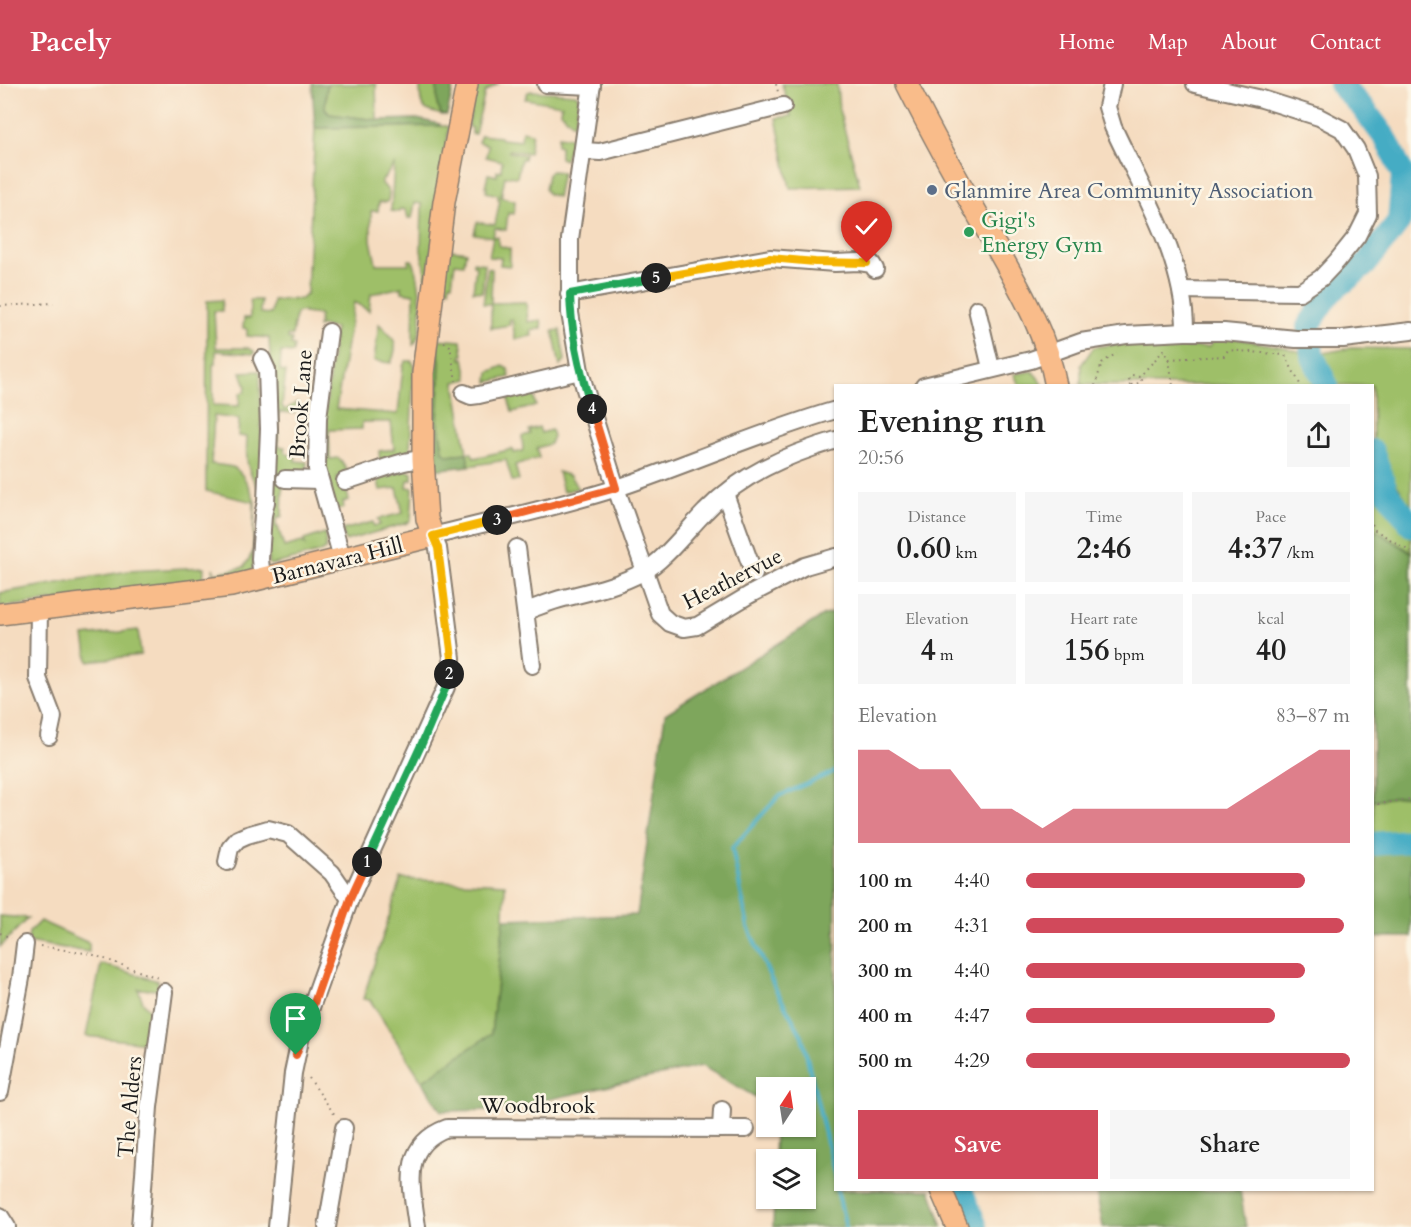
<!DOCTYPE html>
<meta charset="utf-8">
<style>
body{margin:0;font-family:Cardo,serif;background:#f6f6f6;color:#222;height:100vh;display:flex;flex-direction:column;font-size:22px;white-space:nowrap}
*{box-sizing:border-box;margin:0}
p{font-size:20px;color:#767676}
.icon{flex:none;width:33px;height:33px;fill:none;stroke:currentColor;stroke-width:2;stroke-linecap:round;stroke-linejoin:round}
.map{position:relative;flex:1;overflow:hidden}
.drawer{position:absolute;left:834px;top:300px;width:540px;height:807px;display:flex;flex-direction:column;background:#fff;border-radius:0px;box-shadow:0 2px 4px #0004}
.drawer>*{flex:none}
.needle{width:39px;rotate:12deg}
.tools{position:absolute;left:756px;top:993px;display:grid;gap:12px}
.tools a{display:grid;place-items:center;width:60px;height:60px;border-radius:0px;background:#fff;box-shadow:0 2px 4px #0004;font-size:30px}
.pin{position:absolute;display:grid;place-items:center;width:51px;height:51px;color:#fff;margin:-62px -26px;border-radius:50% 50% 50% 0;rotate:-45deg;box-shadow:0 0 6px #0007}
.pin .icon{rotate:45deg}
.km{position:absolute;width:30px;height:30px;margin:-15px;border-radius:50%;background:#222;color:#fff;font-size:16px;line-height:30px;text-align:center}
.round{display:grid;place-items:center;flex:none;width:63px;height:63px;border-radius:0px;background:#f6f6f6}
.head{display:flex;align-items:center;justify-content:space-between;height:102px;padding:0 24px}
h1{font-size:33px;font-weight:800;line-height:45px}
.stats{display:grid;grid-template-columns:repeat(3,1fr);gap:9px;height:102px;padding:6px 24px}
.stats div{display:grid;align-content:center;border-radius:0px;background:#f6f6f6;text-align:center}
.stats b{font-size:30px;font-weight:800}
.stats small{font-size:16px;font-weight:400}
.stats p{font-size:16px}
.chart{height:168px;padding:12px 24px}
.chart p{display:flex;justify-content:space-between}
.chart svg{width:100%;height:108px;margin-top:6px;fill:#d1495b;opacity:.7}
.primary-button{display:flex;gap:12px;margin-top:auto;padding:12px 24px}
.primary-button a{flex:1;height:69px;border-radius:0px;background:#d1495b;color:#fff;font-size:24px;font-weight:800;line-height:69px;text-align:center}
.primary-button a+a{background:#f6f6f6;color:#222}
ul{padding:0 24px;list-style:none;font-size:20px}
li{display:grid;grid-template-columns:96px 72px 1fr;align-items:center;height:45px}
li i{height:15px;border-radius:8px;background:#d1495b}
header{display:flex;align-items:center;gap:36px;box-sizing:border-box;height:84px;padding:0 30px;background:#d1495b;color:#fff}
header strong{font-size:28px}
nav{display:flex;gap:33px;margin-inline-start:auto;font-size:21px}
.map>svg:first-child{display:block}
</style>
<header>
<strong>Pacely</strong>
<nav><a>Home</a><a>Map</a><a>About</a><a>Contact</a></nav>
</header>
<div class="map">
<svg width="1411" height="1143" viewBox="0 0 1411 1143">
<rect width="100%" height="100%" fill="#fcf5e5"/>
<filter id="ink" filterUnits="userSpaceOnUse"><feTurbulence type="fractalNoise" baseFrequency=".0167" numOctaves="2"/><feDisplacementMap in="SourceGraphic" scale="12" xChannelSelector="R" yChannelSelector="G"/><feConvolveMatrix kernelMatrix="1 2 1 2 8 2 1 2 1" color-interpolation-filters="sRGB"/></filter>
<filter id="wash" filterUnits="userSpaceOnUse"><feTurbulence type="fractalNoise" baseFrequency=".008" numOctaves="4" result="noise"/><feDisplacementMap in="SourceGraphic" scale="24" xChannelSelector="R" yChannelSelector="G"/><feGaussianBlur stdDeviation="1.35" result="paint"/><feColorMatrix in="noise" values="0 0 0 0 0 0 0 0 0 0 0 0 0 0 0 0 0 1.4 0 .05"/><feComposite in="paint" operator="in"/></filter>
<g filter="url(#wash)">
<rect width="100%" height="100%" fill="#f5dcc0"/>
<g fill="#9ebf68" stroke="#5d6e42" stroke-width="1.5">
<path d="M327 0H376L377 36 329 30 325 24Z"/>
<path d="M420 0H437V21L442 31C418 25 421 23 420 0Z"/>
<path d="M476 0H498L485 8 475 50H472V44L468 43Z"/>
<path d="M782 0H837L839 26 860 102 790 104 776 34 791 32Z"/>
<path d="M532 7 576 10 579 15 575 40H573L561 28 562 21 525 15 528 8Z"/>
<path d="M445 42 449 43 427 200 421 166 422 120 415 119 412 134H408L406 126 400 125V128L391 127 394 81 381 98 389 108 388 118H379L378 127H371V156L376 180H409V176H412C421 190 426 250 413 261L414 210 402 208V203L371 210 369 227 354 218 336 325 398 330 403 282 406 277H412L414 281 410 366 380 379 379 367 394 365 391 338H362V345L329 346 330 375 339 374 349 389 337 393 340 406 346 405 349 416 343 418 344 424 337 426 325 393 322 356 335 244 320 242 318 243 320 231 304 229V227L296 229 292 252 288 251V255L292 256 291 261 294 262 293 269 281 268 280 287 286 288 282 322 285 326 297 318 295 329 279 328 278 362 285 363 284 367 289 371H296L295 377 307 378 306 389 283 400 282 432 276 435V443H278L284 463 302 458 305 461 304 456 325 449 326 465 318 469 271 481 268 479 273 321 269 254 247 252V245L243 244 244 234H250V216H261L260 229 271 230 273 216 301 215 307 209 315 44Z"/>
<path d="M522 47 532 49 529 69 509 66V68L525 71 524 75H521L517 93 505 92 501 113 515 117 514 130 508 129 506 146 495 144 493 152 498 153V161L510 165V182L500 181 501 174 489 173 493 153 474 150 477 138 495 141 500 116 498 115V111L486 108 487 103H485L488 90 497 92V87H501L502 77 486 73 488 61 478 58 481 51 500 53 501 55 521 57Z"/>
<path d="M558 52 572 54 565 76 560 74V62L557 61Z"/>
<path d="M552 87 562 88 557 113 548 110 545 105 548 90Z"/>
<path d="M446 165 466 168 464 180 455 179 452 200H450L449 205 440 203Z"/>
<path d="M473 178 485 180 482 208 473 207 476 182 473 181Z"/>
<path d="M488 184 492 185 491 219 526 218 528 238 541 236 542 244 531 247 532 252 515 255 512 235 509 236 510 241 491 244V220H483Z"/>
<path d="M222 216V227H214L216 264H248L254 267V270L216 267V279L213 280V321L239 322 240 309 245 308 246 302 241 288 260 287 263 412C248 388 245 382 247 353L238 352 239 335 214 332 211 380C218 381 229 381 235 384 244 390 252 408 255 418L253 484 250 488 216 497 213 484 215 489 244 483 253 468 254 418 206 407 207 217Z"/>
<path d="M379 240C394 254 400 258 391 279L374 277Z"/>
<path d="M560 246 565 276 560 282 553 247Z"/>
<path d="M1217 251 1283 263 1312 271 1351 264 1411 265V423L1373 364 1372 302 1332 301 1316 277 1327 301H1081V281L1094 263 1175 253 1185 263H1209Z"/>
<path d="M435 255 461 257 463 271H461V275L464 274 468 295 455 298 467 369H472L474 374 513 365 514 369 523 367 522 352 530 350 529 346 539 343 541 349 551 346 553 352 550 360 537 364 539 374 515 381 519 396 512 397 506 376 469 382 466 369 447 371 443 367 438 335 440 298Z"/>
<path d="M503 282 508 285 510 293 488 298 489 288Z"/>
<path d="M1033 287 1043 301H1019L1014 290Z"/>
<path d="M533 308 536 322 512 328 508 314Z"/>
<path d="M1372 367 1411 437V754L1373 760Z"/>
<path d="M405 386 412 389V396H408L407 403 413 404 411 436 407 439 345 457 342 446 373 438 374 442 380 441 378 435 403 429 397 404 380 406 378 396Z"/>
<path d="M558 388 570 392 578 404 563 408Z"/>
<path d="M204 483 203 500 0 523V509L128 487Z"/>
<path d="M138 546 141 571 88 577 84 552Z"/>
<path d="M401 795 505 800 504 835 491 950 422 997 370 916 363 915Z"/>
<path d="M0 832 28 834 0 863Z"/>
<path d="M40 837 89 859V868L28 858 29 848Z"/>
<path d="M101 880 158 897 159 906 138 905 143 918 152 929 146 959 86 952Z"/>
</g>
<g fill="#7ea65c" stroke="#4d613c" stroke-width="1.5">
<path d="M312 0H327L325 24 329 30 377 36 417 35 440 40 439 42 315 44Z"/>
<path d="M437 0H454L447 31H442L437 21Z"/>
<path d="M434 260 438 263 440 277 438 335 443 367 447 371 467 369 469 382 433 386Z"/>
<path d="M1372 440 1375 446 1411 468V711L1373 716Z"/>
<path d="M835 528 836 1106H930L943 1143H773L774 1115 806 1114V1076L774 1075 775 1043 806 1042V1004H766V1019L702 982 500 1026 441 1027 422 997 491 950 504 835 637 831 665 630 824 531Z"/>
<path d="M1411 759V853H1373V760Z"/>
<path d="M1096 1106H1240L1246 1143H1103Z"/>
</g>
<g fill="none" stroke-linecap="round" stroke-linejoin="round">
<g stroke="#45acc4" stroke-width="4">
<path d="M836 687 779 712 732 764 748 843 775 904 802 952 836 1097"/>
<path d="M837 1106 846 1143"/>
</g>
<g stroke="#45acc4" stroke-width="24">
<path d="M1327 302 1312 271 1309 241 1330 209 1365 181 1399 138 1403 91 1386 55 1363 24 1340 0"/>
<path d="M1372 367 1387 408 1411 441"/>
<path d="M1372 760 1411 757"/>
<path d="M961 1106 976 1143"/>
</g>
</g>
</g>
<g filter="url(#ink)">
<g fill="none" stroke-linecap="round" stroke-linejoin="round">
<defs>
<g id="minor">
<path d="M546 0 592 2"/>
<path d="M592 0 570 155V229L580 287 585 305 616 404 660 530 670 539 684 544 697 542 749 511 805 482 836 473"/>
<path d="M1112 0 1107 23 1113 43C1142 106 1186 177 1185 248"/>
<path d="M584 67 600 68 783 22"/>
<path d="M1181 206 1300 208 1321 194 1337 177 1357 152 1368 130 1367 92 1356 65 1342 45 1319 33 1262 15 1195 0"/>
<path d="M569 210 770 174 835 179 859 178 872 180 875 185"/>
<path d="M977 225 991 284"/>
<path d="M329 248 318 334 317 385 342 474"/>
<path d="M924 302 1031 276 1081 258 1126 251 1185 248H1224L1296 255H1343L1411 247"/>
<path d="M464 309 471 312 479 311 580 287"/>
<path d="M285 395 319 396"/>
<path d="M345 397C371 390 396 377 423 375"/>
<path d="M725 410 754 490"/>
<path d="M517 464 532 581"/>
<path d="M262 496 260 475 263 431 266 418 269 345 267 286 262 275"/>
<path d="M39 526 38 594 53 633 49 652"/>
<path d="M526 527C538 523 551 517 564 514 592 507 617 502 643 488 665 476 687 446 705 428 741 390 787 371 836 356"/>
<path d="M227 778 230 764 238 755 247 751 268 745 288 750 332 789 350 815"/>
<path d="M0 1008 21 894 25 860"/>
<path d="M721 1045 722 1026"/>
<path d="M0 1132 7 1143"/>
<path d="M140 1143 149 1023 164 908"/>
<path d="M277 1143 293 989 301 951 350 815 446 603 452 574 438 464 433 452C495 436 559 423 620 403 692 379 762 347 836 326"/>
<path d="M327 1143 344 1044"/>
<path d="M417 1143C412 1103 399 1062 447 1044L746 1045"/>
</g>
<g id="major">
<path d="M907 0C933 52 961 102 990 152 1017 200 1046 247 1056 302"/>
<path d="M0 530 231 502 433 452 427 435 423 375V289L444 118 467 0"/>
<path d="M941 1106 957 1143"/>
</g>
</defs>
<use href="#minor" stroke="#887c6e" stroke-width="20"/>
<use href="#major" stroke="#887c6e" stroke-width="24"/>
<g stroke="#887c6e" stroke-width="2" stroke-dasharray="1.5 4.5" stroke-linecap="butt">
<path d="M776 0 778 8"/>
<path d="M0 222 54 219"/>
<path d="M444 258 450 262 456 297"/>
<path d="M1169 275 1224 272 1228 266 1285 271 1301 302"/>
<path d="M1131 301 1139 299 1141 295 1140 292"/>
<path d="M1095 302 1102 279 1117 269"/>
<path d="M1130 302 1129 296 1132 291 1140 292 1164 266 1169 275 1173 302"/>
<path d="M1372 440 1375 446 1411 468"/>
<path d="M1372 721 1411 715"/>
<path d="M0 849 11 854"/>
<path d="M40 862 91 870 158 894"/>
<path d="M309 994 335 1031"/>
</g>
<use href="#minor" stroke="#fff" stroke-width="16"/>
<use href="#major" stroke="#f9bc8a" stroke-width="21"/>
</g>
</g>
<g fill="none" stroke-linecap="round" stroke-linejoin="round" filter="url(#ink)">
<defs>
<path id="split-1" d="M296 971 350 815 367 778"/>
<path id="split-2" d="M367 778 423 657 446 603 449 590"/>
<path id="split-3" d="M449 590 452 574 438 464 433 452 497 436"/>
<path id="split-4" d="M497 436 616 404 592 325"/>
<path id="split-5" d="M592 325C580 288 571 250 570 210L656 194"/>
<path id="split-6" d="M656 194 770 174 815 178 867 179"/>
</defs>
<use href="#split-1" stroke="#fff" stroke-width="12"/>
<use href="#split-2" stroke="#fff" stroke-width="12"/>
<use href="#split-3" stroke="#fff" stroke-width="12"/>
<use href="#split-4" stroke="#fff" stroke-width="12"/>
<use href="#split-5" stroke="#fff" stroke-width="12"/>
<use href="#split-6" stroke="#fff" stroke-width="12"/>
<use href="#split-1" stroke="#f0652b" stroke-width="8"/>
<use href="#split-2" stroke="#22a559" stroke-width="8"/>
<use href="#split-3" stroke="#f5b400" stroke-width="8"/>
<use href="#split-4" stroke="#f0652b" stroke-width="8"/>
<use href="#split-5" stroke="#22a559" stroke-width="8"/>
<use href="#split-6" stroke="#f5b400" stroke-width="8"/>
</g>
<circle fill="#5c6f8a" stroke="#fcf5e5" stroke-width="2" cx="932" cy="106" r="6"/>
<circle fill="#2e9e5b" stroke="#fcf5e5" stroke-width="2" cx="969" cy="148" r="6"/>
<g text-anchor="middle" stroke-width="5" stroke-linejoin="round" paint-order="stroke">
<g font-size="22" fill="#4e5e75" stroke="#fcf5e5" text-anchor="start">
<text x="944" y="114">Glanmire Area Community Association</text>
</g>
<g font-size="22" fill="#27864d" stroke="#fcf5e5" text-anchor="start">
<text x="981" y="143">Gigi's<tspan x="981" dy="25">Energy Gym</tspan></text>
</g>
<g font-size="22" fill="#1c1c1c" stroke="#fcf5e5">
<text transform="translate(300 320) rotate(-86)" y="8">Brook Lane</text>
<text transform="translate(337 476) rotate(-14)" y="8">Barnavara Hill</text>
<text transform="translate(732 494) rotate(-27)" y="8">Heathervue</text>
<text x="538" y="1029">Woodbrook</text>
<text transform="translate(129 1023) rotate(-85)" y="8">The Alders</text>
</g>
</g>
</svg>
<div class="tools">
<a><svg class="needle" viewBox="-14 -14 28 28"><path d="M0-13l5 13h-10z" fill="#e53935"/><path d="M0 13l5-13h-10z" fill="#767676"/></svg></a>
<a><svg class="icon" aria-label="layers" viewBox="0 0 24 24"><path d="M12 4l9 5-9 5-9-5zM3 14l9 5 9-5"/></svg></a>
</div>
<div class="pin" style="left:296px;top:971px;background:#1e9e55"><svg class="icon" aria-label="arrive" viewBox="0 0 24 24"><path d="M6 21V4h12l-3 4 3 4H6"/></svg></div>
<div class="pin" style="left:867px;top:179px;background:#d93025"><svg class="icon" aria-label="check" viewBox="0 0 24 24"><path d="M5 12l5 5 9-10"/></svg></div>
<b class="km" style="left:367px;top:778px">1</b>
<b class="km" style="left:449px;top:590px">2</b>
<b class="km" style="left:497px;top:436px">3</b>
<b class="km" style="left:592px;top:325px">4</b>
<b class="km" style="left:656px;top:194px">5</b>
<section class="drawer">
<div class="head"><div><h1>Evening run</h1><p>20:56</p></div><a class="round"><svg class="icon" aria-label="share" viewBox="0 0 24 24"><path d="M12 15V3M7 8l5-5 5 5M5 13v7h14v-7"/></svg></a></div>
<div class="stats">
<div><p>Distance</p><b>0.60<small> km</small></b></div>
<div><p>Time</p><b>2:46</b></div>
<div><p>Pace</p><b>4:37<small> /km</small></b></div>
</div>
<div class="stats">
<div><p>Elevation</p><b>4<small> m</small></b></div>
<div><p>Heart rate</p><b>156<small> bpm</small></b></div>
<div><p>kcal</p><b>40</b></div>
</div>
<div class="chart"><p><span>Elevation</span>83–87 m</p>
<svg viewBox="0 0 160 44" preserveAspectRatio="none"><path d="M0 44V6L10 6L20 14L30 14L40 30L50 30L60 38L70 30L80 30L90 30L100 30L110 30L120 30L130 22L140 14L150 6L160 6V44z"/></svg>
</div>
<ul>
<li><b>100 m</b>4:40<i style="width:86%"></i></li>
<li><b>200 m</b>4:31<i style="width:98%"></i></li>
<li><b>300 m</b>4:40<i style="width:86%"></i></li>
<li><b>400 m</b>4:47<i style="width:77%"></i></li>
<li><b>500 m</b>4:29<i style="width:100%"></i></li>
</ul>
<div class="primary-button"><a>Save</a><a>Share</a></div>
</section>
</div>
